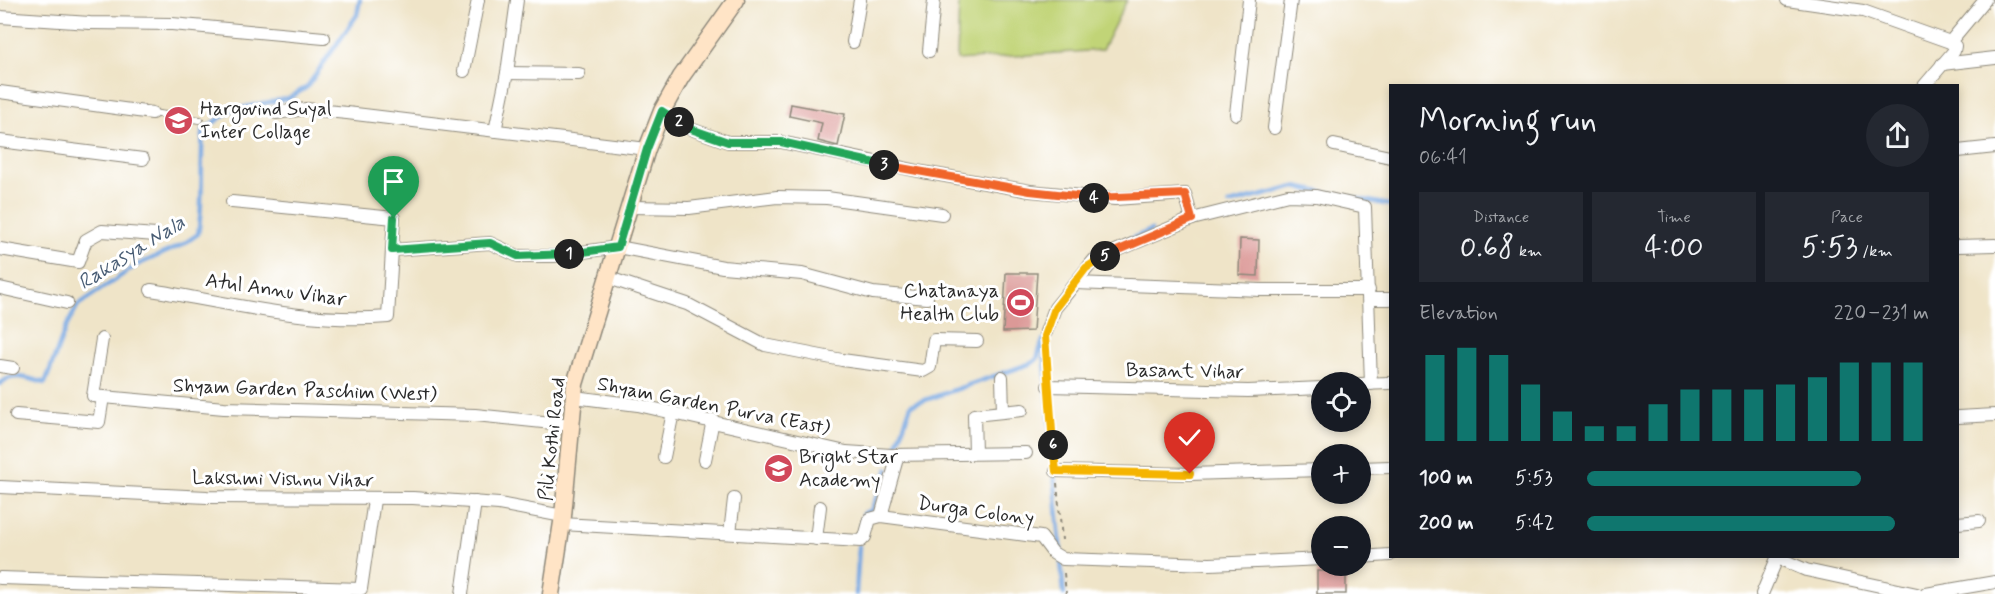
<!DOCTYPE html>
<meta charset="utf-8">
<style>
body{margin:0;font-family:Mynerve,sans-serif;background:#242831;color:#f1f3f6;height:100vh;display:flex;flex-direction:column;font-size:22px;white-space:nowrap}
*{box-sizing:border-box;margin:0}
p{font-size:20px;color:#9ea1a6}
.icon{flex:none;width:33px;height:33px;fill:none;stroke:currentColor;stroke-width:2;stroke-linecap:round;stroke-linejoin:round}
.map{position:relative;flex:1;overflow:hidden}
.details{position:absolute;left:1389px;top:84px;width:570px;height:474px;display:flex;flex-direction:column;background:#171b24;border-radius:0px;box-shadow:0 3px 9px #0003}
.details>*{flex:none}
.fabs{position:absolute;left:1311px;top:372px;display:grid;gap:12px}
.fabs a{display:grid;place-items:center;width:60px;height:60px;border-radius:50%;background:#171b24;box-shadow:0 3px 9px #0003;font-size:30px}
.pin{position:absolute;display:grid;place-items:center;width:51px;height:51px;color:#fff;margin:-62px -26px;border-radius:50% 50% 50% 0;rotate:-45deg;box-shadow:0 0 6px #0007}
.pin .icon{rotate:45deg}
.km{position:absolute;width:30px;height:30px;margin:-15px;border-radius:50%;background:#222;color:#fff;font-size:16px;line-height:30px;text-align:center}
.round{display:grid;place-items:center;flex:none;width:63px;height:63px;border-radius:32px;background:#242831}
.summary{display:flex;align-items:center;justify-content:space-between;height:102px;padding:0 30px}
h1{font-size:33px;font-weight:600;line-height:45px}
.stats{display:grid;grid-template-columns:repeat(3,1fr);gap:9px;height:102px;padding:6px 30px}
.stats div{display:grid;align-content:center;border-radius:0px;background:#242831;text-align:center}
.stats b{font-size:30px;font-weight:600}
.stats small{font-size:16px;font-weight:400}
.stats p{font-size:16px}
.chart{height:168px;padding:12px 30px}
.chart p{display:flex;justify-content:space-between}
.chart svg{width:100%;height:108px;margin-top:6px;stroke:#0f766e;stroke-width:6}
ul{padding:0 30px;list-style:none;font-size:20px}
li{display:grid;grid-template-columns:96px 72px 1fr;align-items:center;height:45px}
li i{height:15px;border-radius:8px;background:#0f766e}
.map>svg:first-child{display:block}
</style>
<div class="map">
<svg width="1995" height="594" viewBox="0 0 1995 594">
<rect width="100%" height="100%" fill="#fff"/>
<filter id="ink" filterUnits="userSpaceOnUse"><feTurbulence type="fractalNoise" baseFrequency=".0167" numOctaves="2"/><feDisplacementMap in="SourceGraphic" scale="12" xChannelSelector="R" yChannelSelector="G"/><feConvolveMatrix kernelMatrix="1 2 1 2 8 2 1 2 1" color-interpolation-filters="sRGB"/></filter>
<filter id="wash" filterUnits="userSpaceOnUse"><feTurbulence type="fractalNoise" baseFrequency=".008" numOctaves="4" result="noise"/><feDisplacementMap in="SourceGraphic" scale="24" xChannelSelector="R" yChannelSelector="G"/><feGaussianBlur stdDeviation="1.35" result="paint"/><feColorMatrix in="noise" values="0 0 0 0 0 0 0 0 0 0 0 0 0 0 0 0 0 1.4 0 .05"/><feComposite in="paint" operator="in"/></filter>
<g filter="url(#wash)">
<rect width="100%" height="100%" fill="#efe4c8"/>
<path fill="#c1d477" stroke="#768051" stroke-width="1.5" d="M959 0H1127L1102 50 957 60Z"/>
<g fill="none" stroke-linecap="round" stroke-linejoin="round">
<g stroke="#77a8e2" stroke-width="4.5">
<path d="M1229 204 1295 187 1390 205"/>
<path d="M1095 254 1151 230"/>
<path d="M1043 340 1061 555"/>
<path d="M0 384C12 371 31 379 45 383L66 327 78 305 137 265 182 245 198 234C204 200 200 165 203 130L232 110 289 98 307 87 357 15 360 0"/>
<path d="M895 452 911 405 1032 363 1037 359 1042 343"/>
<path d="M859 537 864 513 871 510 888 469"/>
<path d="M1061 562 1064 594"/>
<path d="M856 594 859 546"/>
</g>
</g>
<g id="blocks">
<g fill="#dc9997">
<path d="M791 104 845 114 838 146 818 141 822 123 789 116Z"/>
<path d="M1240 239 1259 240 1258 276 1239 275Z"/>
<path d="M1006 273H1037L1033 331 1003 332Z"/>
<rect x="1317" y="571" width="29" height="23"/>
</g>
</g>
</g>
<g filter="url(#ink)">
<use href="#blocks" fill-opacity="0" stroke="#8d887a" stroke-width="1.5"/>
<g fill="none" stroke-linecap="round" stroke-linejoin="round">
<defs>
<path id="lane" d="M152 113 200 120"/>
<g id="street">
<path d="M1787 0 1863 11 1950 42 1955 46 1954 51 1924 86"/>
<path d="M0 17 90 23 172 24 324 38"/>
<path d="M853 42 860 0"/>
<path d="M1950 42 1985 0"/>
<path d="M929 51 934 0"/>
<path d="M1942 64 1995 58"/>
<path d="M464 71 478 0"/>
<path d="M507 73 579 74"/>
<path d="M0 92 152 113"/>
<path d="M662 111 688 128 728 142H781L923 172 1030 191 1115 199 1185 194 1192 219"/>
<path d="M276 113 306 109 347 113 647 149"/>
<path d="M1236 114 1249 0"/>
<path d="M1274 128 1291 0"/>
<path d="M495 131 507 73 517 0"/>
<path d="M0 141 143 159"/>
<path d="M1334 145 1390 157"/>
<path d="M1958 151 1995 147"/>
<path d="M232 202 394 218 392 250"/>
<path d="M630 207 689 208 777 197 827 198 942 214"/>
<path d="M1958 246 1995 245"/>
<path d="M0 249 78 262 86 240 102 231 156 235"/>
<path d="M609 278 687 304 765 345 842 360 923 371 930 367 934 340 977 341"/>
<path d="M1075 283 1261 290H1369"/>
<path d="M0 288 67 303"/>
<path d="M151 290C229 303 309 324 388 317L392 250 490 243 518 256H554L618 247 723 267 802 274 873 293 927 298"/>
<path d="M1369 299H1390"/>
<path d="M1046 332 1055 308 1094 260 1192 219 1288 195 1316 196 1365 207 1371 384"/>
<path d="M102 339 93 396 224 408 475 415 572 425"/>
<path d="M0 366 13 368"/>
<path d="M1002 377 1003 412"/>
<path d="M1360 384 1390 383"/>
<path d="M1048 386 1248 391 1322 388"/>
<path d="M574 397 638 405 846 452 891 455 1026 453"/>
<path d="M16 415 99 422 103 397"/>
<path d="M1958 417 1995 415"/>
<path d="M975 453 974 415 1022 410"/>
<path d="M664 457 673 412"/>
<path d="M705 460 713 420"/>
<path d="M1360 468 1390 467"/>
<path d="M1056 471 1190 474 1322 470"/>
<path d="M0 487 207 497 413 498 499 504 563 516"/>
<path d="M881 516 898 455"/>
<path d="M1958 523 1979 521"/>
<path d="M562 524 861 541 865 537 870 519 881 516 1041 537 1053 553 1063 559 1210 564 1322 559"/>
<path d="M730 533 734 499"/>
<path d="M816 539 820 507"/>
<path d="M1360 557 1390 555"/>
<path d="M1778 558 1806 570 1917 594"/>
<path d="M0 578 361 589 374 500"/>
<path d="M462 594 475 502"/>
<path d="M1762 594 1778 556"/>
<path d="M1926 594 1995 582"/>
</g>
<path id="secondary" d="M551 594 563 516 575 384 647 149 662 111 681 77 736 0"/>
</defs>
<use href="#lane" stroke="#8d887a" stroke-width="8"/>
<use href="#street" stroke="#8d887a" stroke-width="14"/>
<use href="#secondary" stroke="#8d887a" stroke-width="19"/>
<g stroke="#8d887a" stroke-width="2" stroke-dasharray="4.5 4.5" stroke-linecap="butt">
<path d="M1045 346 1047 373"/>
<path d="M1050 400 1055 460"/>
<path d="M1057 483 1062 540"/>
<path d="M1064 573 1066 594"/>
</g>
<use href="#lane" stroke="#fff" stroke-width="6"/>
<use href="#street" stroke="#fff" stroke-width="12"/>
<use href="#secondary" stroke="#ffe4c6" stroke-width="16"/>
</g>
</g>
<g fill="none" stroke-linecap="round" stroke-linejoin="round" filter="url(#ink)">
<defs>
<path id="split-1" d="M394 218 392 250 490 243 518 256 569 254"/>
<path id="split-2" d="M569 254 618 247 647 149 662 111 679 122"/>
<path id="split-3" d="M679 122 688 128 728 142H781L884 165"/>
<path id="split-4" d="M884 165 1030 191 1094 198"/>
<path id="split-5" d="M1094 198 1185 194 1192 219 1105 256"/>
<path id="split-6" d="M1053 445 1045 336 1055 308 1086 268 1105 256"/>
<path id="split-7" d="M1053 445 1056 471 1190 474"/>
</defs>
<use href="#split-1" stroke="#fff" stroke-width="12"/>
<use href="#split-2" stroke="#fff" stroke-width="12"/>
<use href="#split-3" stroke="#fff" stroke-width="12"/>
<use href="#split-4" stroke="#fff" stroke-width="12"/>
<use href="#split-5" stroke="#fff" stroke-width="12"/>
<use href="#split-6" stroke="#fff" stroke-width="12"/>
<use href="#split-7" stroke="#fff" stroke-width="12"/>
<use href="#split-1" stroke="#22a559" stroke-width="8"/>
<use href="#split-2" stroke="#22a559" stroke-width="8"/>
<use href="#split-3" stroke="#22a559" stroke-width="8"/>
<use href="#split-4" stroke="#f0652b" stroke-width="8"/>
<use href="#split-5" stroke="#f0652b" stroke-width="8"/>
<use href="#split-6" stroke="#f5b400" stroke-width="8"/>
<use href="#split-7" stroke="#f5b400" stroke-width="8"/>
</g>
<defs>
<symbol id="school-disc" viewBox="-11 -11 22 22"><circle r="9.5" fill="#d1495b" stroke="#fff"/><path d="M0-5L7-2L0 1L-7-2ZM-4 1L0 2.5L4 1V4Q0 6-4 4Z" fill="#fff"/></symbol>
<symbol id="stadium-disc" viewBox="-11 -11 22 22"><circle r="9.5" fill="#d1495b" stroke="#fff"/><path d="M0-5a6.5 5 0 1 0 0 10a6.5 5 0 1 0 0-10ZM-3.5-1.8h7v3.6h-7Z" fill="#fff"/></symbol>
</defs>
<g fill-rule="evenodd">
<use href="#school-disc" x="162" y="104" width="33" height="33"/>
<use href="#stadium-disc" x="1004" y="286" width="33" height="33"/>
<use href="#school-disc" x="762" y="452" width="33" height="33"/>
</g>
<g text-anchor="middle" stroke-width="6" stroke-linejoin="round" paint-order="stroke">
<g font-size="20" fill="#2b2b2b" stroke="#fff" text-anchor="start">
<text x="200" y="115">Hargovind Suyal<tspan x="200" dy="23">Inter Collage</tspan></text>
<text x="999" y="297" text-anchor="end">Chatanaya<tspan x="999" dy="23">Health Club</tspan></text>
<text x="799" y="463">Bright Star<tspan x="799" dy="23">Academy</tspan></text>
</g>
<g font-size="20" fill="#2b2b2b" stroke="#fff">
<text transform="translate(276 289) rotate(8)" y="7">Atul Annu Vihar</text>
<text transform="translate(1185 370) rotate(1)" y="7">Basant Vihar</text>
<text transform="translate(305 389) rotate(2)" y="7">Shyam Garden Paschim (West)</text>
<text transform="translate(714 405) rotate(11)" y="7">Shyam Garden Purva (East)</text>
<text transform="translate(551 439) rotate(-84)" y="7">Pili Kothi Road</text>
<text transform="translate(283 478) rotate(1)" y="7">Lakshmi Vishnu Vihar</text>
<text transform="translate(976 510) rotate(8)" y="7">Durga Colony</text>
</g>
<g font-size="21" font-style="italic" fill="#495d74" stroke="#fff">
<text transform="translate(131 252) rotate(-32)" y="7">Rakasya Nala</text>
</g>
</g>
</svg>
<div class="fabs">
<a><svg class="icon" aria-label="locate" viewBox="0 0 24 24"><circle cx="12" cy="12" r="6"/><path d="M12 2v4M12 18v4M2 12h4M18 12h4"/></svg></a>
<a>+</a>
<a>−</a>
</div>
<div class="pin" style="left:394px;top:218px;background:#1e9e55"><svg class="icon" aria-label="arrive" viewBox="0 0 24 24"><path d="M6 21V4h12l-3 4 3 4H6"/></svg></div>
<div class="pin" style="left:1190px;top:474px;background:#d93025"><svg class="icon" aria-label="check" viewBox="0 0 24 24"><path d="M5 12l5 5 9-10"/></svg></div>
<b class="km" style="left:569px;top:254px">1</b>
<b class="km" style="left:679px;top:122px">2</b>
<b class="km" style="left:884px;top:165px">3</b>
<b class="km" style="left:1094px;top:198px">4</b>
<b class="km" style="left:1105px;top:256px">5</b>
<b class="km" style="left:1053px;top:445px">6</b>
<section class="details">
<div class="summary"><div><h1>Morning run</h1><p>06:41</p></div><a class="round"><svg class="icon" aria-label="share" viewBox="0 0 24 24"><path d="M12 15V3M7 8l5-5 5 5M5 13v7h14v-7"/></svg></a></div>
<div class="stats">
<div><p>Distance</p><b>0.68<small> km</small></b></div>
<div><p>Time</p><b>4:00</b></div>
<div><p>Pace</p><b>5:53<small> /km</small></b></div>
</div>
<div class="chart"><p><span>Elevation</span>220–231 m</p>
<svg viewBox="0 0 160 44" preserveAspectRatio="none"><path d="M5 44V9M15 44V6M25 44V9M35 44V21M45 44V32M55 44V38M65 44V38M75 44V29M85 44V23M95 44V23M105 44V23M115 44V21M125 44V18M135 44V12M145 44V12M155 44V12"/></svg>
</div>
<ul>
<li><b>100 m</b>5:53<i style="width:80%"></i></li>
<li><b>200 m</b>5:42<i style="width:90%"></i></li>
</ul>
</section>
</div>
